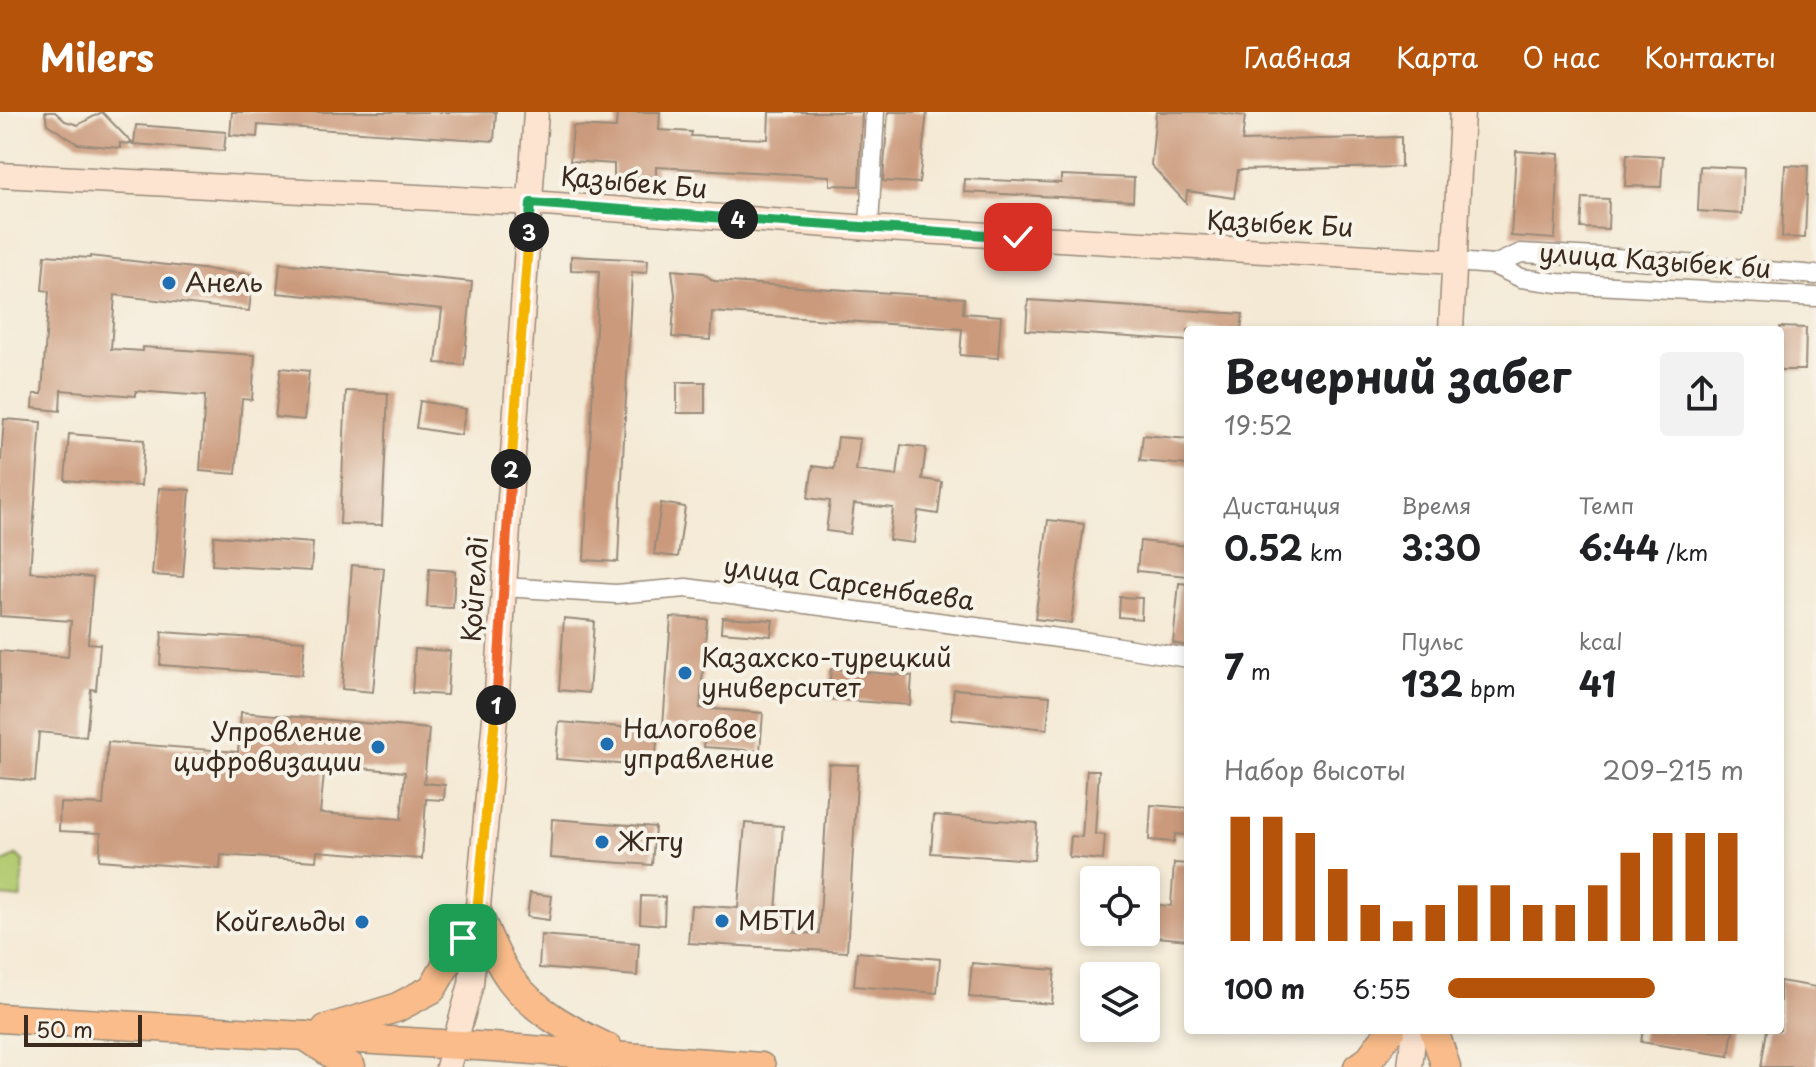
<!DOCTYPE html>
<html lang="ru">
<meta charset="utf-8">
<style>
body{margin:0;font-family:"Playpen Sans",sans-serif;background:#f2f2f2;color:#202124;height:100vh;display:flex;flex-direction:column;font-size:30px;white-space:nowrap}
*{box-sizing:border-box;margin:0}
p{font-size:26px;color:#757577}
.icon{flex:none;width:44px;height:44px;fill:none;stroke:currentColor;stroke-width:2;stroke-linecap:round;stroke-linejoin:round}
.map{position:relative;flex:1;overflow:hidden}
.drawer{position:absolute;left:1184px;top:214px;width:600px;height:708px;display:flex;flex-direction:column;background:#fff;border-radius:8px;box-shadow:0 4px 12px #0003}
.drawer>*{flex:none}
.fabs{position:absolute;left:1080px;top:754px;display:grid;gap:16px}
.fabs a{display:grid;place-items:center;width:80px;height:80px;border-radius:8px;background:#fff;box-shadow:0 4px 12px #0003;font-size:40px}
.scale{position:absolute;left:24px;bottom:20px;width:118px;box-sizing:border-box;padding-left:8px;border:4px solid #3b2a1e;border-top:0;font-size:22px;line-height:28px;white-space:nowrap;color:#3b2a1e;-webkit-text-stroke:6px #f7f3e8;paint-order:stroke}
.pin{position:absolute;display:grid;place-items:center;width:68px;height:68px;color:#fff;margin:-34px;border-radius:16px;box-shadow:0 4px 12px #0006}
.km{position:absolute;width:40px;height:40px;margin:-20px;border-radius:50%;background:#222;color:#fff;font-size:22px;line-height:40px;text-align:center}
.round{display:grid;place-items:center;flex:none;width:84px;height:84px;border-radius:8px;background:#f2f2f2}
.headline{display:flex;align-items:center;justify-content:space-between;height:136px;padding:0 40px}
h1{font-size:44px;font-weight:700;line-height:60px}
.figures{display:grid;grid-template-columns:repeat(3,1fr);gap:12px;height:136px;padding:8px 40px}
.figures div{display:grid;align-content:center}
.figures b{font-size:34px;font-weight:700}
.figures small{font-size:22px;font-weight:400}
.figures p{font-size:22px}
.chart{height:224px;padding:16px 40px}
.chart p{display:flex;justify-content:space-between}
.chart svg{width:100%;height:144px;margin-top:8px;stroke:#b45309;stroke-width:6}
ul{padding:0 40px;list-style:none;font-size:26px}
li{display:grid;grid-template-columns:128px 96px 1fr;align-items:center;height:60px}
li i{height:20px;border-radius:10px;background:#b45309}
header{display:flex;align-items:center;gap:48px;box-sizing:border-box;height:112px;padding:0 40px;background:#b45309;color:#fff}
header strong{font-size:38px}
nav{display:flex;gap:44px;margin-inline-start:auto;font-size:28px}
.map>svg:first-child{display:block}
</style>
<header>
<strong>Milers</strong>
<nav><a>Главная</a><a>Карта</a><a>О нас</a><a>Контакты</a></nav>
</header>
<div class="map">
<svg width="1816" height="955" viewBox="0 0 1816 955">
<rect width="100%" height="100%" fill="#f7f3e8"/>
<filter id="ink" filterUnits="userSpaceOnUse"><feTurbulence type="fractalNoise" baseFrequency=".0125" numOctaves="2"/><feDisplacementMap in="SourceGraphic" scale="16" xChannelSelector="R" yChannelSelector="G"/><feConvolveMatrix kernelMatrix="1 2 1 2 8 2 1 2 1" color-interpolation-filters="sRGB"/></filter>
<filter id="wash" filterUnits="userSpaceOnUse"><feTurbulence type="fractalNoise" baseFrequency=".006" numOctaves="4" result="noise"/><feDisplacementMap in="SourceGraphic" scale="32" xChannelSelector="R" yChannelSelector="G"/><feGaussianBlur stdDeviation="1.8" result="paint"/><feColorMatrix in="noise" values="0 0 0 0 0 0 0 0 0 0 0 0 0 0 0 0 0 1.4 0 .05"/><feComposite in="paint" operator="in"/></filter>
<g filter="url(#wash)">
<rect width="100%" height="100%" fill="#f4e9d4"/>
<path fill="#b2ca6f" stroke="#767a46" stroke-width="2" d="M17 743 24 750 21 786 0 784V752Z"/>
<g id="blocks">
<g fill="#cb9a7c" fill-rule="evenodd">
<path d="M45 0H55L65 9 78 13 102 0 133 32 120 31V36L78 32 47 12Z"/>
<path d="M232 0H496L494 29 258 13 257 25 230 23Z"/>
<path d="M617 0H660L659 18 692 20 691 24 768 27 769 0H862L859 74 830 73V64L656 55V66L614 63V52L570 49 573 14 616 16Z"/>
<path d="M888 0H927L919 71 883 69Z"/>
<path d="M1156 0H1215L1245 4 1242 29 1401 25V55L1238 58 1234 86 1187 79 1186 91 1151 53Z"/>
<path d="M136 13 226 20 224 39 134 32Z"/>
<path d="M1516 39 1559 42 1555 127 1511 124Z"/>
<path d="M1627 42 1663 44 1661 75 1625 74Z"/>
<path d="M1785 53 1808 54 1805 126 1782 125Z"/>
<path d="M1700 54 1744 56 1742 102 1698 99Z"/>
<path d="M1061 63 1134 66 1133 89 964 80 965 67 1061 71Z"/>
<path d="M1583 86 1609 87 1608 117 1581 116Z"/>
<path d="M45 143 90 146V144L253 163 249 199 115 183 111 237 143 239V235L255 243 252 288 242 287 236 362 200 359 205 284 136 279V284L61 278 60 299 33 296 34 282H42L49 179 42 178Z"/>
<path d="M571 144 648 148 647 161 632 160 618 450 584 448 599 159 571 158Z"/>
<path d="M280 151 472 170 464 253 436 251 442 197 277 181Z"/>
<path d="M672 158 703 161 714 169 964 186 963 201 1001 204 998 246 960 243 962 217 712 200 710 228 672 225 675 182Z"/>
<path d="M1028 188 1243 202 1241 218H1188V229L1026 218Z"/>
<path d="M1780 215 1806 216 1805 258H1780Z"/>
<path d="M281 256 309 259 304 308 275 305Z"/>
<rect x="677" y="270" width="28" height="31"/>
<path d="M346 279 388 281 382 413 340 412Z"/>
<path d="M420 289 466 297 461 323 416 316Z"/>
<path d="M4 307 41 310 30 460 93 465 88 531 100 532 96 578 91 577 86 625 39 620 35 669 0 666V539L68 545 71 509 0 504V362Z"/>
<path d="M69 322 144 328 141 374 65 368Z"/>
<path d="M1143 323 1188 327V353L1140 349Z"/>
<path d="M838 325 860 327 856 359 897 364 901 333 926 336 922 367 942 370 938 402 918 399 914 431 889 428 893 396 854 392 850 422 826 419 830 389 808 386 813 354 834 357Z"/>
<path d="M159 376 190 378 183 465 152 463Z"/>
<path d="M661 391 685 395 678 445 654 442Z"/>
<path d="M1048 408 1084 412 1071 511 1035 507Z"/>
<path d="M214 424 313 431 311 459 212 453Z"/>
<path d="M1140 429 1188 434V464L1137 459Z"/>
<path d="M352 453 384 456 373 580 342 577Z"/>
<path d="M429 457 455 459 453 496 427 495Z"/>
<path d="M1179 471 1188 472V534L1173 531Z"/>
<path d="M1120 485 1142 486 1141 507 1119 505Z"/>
<path d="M671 505 707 507 700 596 763 601 760 639 704 635 706 617 663 614Z"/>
<path d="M722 505 773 508 771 524 721 520Z"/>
<path d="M564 506 594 509 589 581 559 578Z"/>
<path d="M162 520 305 529 302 563 160 553Z"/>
<path d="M415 537 450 539 447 583 412 581Z"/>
<path d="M831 557 912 564 910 593 828 587Z"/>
<path d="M954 577 1050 584 1047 617 951 607Z"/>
<path d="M241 600 429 617 424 671 445 673 444 688 426 687 422 747 317 739 316 749 221 743 220 757 99 748 101 721 59 719 60 691 103 693 108 630 238 640ZM325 653 405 660 401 707 320 701Z"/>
<path d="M559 610 658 618 655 655 556 647Z"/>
<path d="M829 652 858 653 847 840 688 831 691 793 738 796 745 711 783 714 776 799 792 800 790 820 819 822Z"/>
<path d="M1087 658H1099L1095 722 1105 723 1103 748 1069 745 1071 724 1082 725Z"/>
<path d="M1151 693 1188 696V723L1175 722 1174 730 1149 728Z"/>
<path d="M934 703 1037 711 1034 748 931 741Z"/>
<path d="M552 707 655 715 652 753 550 746Z"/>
<path d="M1174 751 1188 752V828L1146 824V792L1171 794Z"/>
<path d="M530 781 552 784 549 808 527 805Z"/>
<path d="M641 784 665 785 664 813 640 811Z"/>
<path d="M541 823 639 831 637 864 539 856Z"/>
<path d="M857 840 940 847 937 881 854 874Z"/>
<path d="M972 851 1055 858 1052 892 969 885Z"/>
<path d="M1780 869 1816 875V955H1761L1767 918H1780Z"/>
<path d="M1643 918H1733L1729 944 1641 930Z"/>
</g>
</g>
</g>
<g filter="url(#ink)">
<use href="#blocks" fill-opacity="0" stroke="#988a79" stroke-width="2"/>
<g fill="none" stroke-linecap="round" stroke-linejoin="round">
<defs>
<g id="street">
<path d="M869 116 875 0"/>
<path d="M1455 150 1494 153 1521 166 1558 171 1816 185"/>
<path d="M1494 153 1521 141 1616 146 1816 163"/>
<path d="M503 475 616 482 686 476 1095 531 1188 546"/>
</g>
<g id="secondary">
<path d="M0 63 531 91 869 116 1455 150"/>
<path d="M1451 218 1462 0"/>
<path d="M448 955 471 872 496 595 536 0"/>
<path d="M1410 955 1414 918"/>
</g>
<g id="primary">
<path d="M477 800C487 822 496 848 511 868 535 900 572 919 608 936"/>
<path d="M0 906 493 935 761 955"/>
<path d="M326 917 396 896 432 877 477 800"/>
<path d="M1434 918 1446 955"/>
<path d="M305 924 351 955"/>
<path d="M1358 955 1367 950 1391 918"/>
</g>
</defs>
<use href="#street" stroke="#988a79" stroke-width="21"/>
<use href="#secondary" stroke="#988a79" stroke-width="27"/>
<use href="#primary" stroke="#988a79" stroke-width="31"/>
<use href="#street" stroke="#fff" stroke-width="18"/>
<use href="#secondary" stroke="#fde4d0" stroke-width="24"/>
<use href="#primary" stroke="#f9bc8a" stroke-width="28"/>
</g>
</g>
<g fill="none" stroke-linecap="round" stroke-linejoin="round" filter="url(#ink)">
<defs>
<path id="split-1" d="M463 826 477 800 496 593"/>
<path id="split-2" d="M496 593 511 357"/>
<path id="split-3" d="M511 357 529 120"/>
<path id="split-4" d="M529 120 531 91 738 107"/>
<path id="split-5" d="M738 107 1018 125"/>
</defs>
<use href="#split-1" stroke="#fff" stroke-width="16"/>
<use href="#split-2" stroke="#fff" stroke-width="16"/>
<use href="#split-3" stroke="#fff" stroke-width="16"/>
<use href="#split-4" stroke="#fff" stroke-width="16"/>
<use href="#split-5" stroke="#fff" stroke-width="16"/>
<use href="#split-1" stroke="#f5b400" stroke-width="10"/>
<use href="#split-2" stroke="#f0652b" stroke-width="10"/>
<use href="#split-3" stroke="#f5b400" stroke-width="10"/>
<use href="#split-4" stroke="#22a559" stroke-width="10"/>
<use href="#split-5" stroke="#22a559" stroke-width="10"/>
</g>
<g fill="#1f6fb2" stroke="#f7f3e8" stroke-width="3">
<circle cx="169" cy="171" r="8"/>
<circle cx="685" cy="561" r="8"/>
<circle cx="607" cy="632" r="8"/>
<circle cx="378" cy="635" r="8"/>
<circle cx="602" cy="730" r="8"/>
<circle cx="722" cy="809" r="8"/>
<circle cx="362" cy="810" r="8"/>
</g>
<g text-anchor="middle" stroke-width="8" stroke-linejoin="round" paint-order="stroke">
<g font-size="26" fill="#3b2a1e" stroke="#f7f3e8">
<text transform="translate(634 71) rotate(5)" y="9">Қазыбек Би</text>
<text transform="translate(1280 112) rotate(3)" y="9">Қазыбек Би</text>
<text transform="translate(1655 149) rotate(4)" y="9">улица Казыбек би</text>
<text transform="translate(849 472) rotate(8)" y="9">улица Сарсенбаева</text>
<text transform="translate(475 477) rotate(-86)" y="9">Қойгелді</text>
</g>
<g font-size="26" fill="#3b2a1e" stroke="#f7f3e8" text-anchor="start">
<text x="185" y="180">Анель</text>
<text x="701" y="555">Казахско-турецкий<tspan x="701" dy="30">университет</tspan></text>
<text x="623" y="626">Налоговое<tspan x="623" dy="30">управление</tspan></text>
<text x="362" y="629" text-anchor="end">Упровление<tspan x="362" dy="30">цифровизации</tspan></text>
<text x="618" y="739">Жгту</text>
<text x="738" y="818">МБТИ</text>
<text x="346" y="819" text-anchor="end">Койгельды</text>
</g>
</g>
</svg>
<div class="fabs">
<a><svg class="icon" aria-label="locate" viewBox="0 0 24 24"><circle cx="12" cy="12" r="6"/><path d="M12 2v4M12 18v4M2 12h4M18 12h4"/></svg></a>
<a><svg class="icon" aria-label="layers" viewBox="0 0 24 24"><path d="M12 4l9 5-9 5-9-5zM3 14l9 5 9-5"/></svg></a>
</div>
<div class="scale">50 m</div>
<div class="pin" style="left:463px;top:826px;background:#1e9e55"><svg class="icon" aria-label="arrive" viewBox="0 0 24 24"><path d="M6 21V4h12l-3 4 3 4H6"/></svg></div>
<div class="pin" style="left:1018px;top:125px;background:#d93025"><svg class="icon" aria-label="check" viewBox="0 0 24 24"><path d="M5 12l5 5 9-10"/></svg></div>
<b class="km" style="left:496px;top:593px">1</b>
<b class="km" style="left:511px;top:357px">2</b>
<b class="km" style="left:529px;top:120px">3</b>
<b class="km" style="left:738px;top:107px">4</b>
<section class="drawer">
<div class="headline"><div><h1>Вечерний забег</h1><p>19:52</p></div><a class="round"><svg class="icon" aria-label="share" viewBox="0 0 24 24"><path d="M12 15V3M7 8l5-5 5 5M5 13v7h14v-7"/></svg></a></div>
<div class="figures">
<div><p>Дистанция</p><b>0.52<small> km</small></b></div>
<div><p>Время</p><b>3:30</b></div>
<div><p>Темп</p><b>6:44<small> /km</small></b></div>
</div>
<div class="figures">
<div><b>7<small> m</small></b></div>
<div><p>Пульс</p><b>132<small> bpm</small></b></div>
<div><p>kcal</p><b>41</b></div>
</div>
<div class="chart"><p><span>Набор высоты</span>209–215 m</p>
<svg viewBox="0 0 160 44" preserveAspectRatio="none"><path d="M5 44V6M15 44V6M25 44V11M35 44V22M45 44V33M55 44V38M65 44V33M75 44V27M85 44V27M95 44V33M105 44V33M115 44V27M125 44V17M135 44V11M145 44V11M155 44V11"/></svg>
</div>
<ul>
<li><b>100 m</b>6:55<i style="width:70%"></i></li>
</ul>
</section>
</div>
